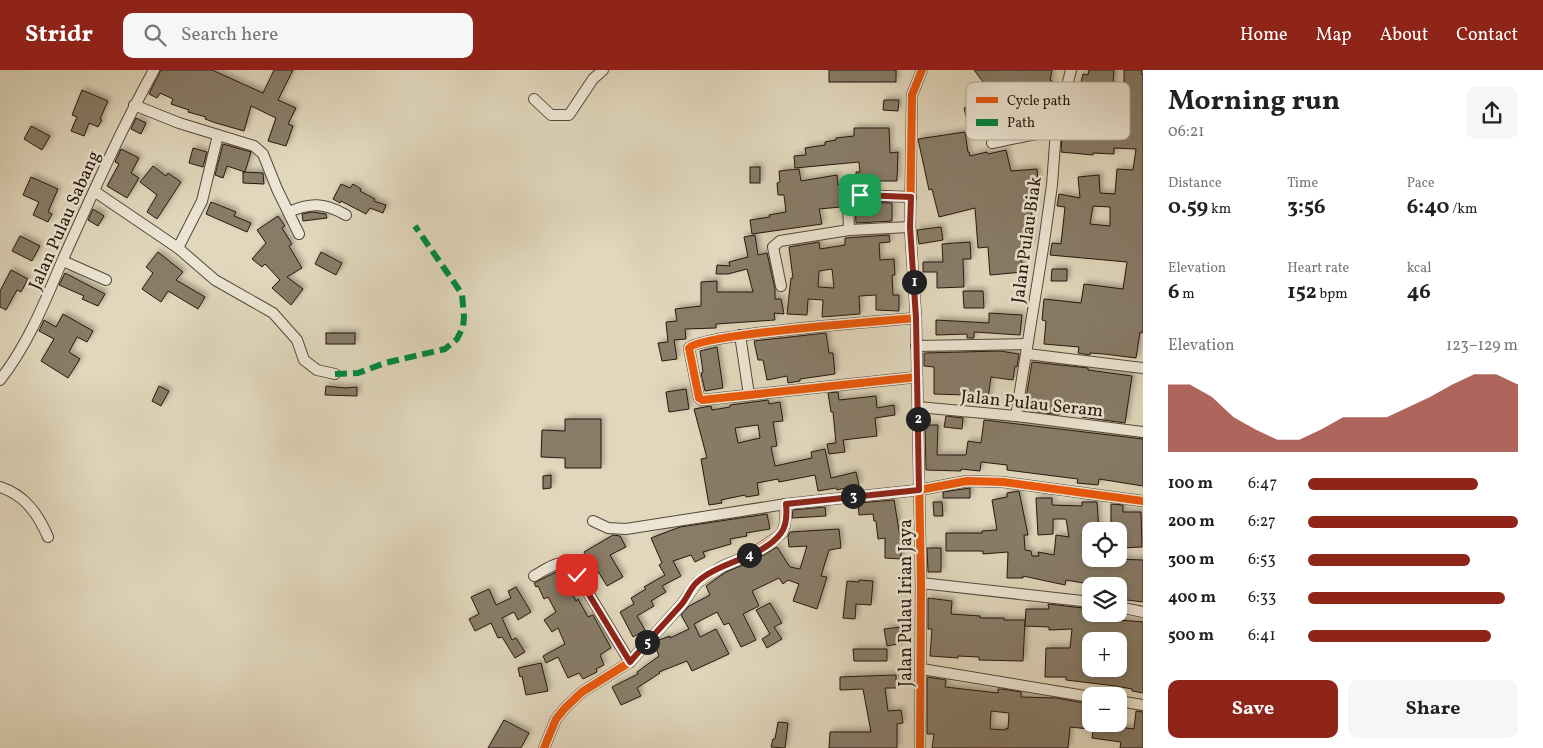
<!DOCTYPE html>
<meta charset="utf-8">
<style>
body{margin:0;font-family:Vollkorn,serif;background:#f6f6f6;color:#222;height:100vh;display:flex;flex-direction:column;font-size:19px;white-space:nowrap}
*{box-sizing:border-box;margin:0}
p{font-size:16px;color:#767676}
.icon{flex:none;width:28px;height:28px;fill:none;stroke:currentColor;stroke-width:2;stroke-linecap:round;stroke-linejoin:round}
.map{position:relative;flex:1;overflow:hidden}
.details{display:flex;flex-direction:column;background:#fff;width:400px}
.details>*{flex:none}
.buttons{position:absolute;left:1082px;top:452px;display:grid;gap:10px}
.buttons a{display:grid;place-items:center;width:45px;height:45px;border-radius:10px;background:#fff;box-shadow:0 2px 8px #0003;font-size:25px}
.pin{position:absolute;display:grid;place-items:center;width:42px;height:42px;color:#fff;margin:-21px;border-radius:10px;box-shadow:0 2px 8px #0006}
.km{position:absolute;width:25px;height:25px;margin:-12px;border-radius:50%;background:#222;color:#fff;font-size:14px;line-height:25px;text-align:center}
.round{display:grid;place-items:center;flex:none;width:52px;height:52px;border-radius:10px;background:#f6f6f6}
.head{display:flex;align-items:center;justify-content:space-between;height:85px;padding:0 25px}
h1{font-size:28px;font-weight:700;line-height:38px}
.metrics{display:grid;grid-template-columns:repeat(3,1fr);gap:8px;height:85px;padding:5px 25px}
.metrics div{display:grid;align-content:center}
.metrics b{font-size:21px;font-weight:700}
.metrics small{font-size:14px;font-weight:400}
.metrics p{font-size:14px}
.chart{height:140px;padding:10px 25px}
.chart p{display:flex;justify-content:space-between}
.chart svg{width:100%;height:90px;margin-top:5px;fill:#8f2418;opacity:.7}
.button{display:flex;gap:10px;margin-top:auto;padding:10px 25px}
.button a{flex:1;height:58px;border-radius:10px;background:#8f2418;color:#fff;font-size:20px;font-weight:700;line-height:58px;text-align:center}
.button a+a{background:#f6f6f6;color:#222}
ul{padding:0 25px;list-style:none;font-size:16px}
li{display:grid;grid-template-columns:80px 60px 1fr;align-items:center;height:38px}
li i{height:12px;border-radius:6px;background:#8f2418}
header{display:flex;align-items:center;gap:30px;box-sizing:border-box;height:70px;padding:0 25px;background:#8f2418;color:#fff}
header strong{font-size:24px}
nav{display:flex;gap:28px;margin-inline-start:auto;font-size:18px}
.search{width:350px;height:45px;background:#f6f6f6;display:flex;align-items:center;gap:12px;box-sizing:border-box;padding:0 18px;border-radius:10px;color:#767676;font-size:19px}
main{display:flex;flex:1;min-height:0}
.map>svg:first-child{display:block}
</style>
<header>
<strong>Stridr</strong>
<div class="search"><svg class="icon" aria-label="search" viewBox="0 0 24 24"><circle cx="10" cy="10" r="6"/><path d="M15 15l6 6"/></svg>Search here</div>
<nav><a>Home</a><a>Map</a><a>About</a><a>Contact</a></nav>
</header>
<main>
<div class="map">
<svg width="1143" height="678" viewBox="0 0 1143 678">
<defs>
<filter id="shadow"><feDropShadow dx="3" dy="-3" stdDeviation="2.5" flood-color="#0004"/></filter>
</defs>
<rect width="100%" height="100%" fill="#e1d7bc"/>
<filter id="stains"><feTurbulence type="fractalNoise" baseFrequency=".004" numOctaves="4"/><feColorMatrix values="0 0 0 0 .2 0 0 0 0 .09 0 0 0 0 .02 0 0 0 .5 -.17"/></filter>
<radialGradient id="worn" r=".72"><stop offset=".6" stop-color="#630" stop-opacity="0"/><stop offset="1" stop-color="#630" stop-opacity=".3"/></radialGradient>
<g fill="#887b68" stroke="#27180e" fill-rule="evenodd" filter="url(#shadow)">
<path d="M161 0H212L263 23 274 0H293L278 30 296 38 288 54 293 56 286 76 268 71 276 48 251 36 244 61 216 53 205 49 206 47 188 42 189 40 171 34 173 29 160 23 157 28 149 24Z"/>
<rect x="829" y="0" width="67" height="12"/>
<path d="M974 0H1052L1050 10 1052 11 1049 29 1016 24 1020 46 1038 42 1041 53 1008 61V58L990 61V58L970 62 964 38 982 33 984 44 1004 40Z"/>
<path d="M1089 0H1114L1109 69 1124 70V0H1142L1141 4H1143V259L1142 263 1140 262 1136 288 1104 284 1090 283V285L1078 283 1079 277 1044 274 1046 251 1042 250 1044 229 1081 233 1084 214 1123 219 1127 192 1050 185 1052 173 1061 174 1065 137 1057 136 1059 124 1080 128 1078 107 1099 105 1100 123 1115 124 1117 99 1133 100 1136 79 1114 78V84L1093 83V85L1061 82 1062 66 1071 35 1077 33 1070 32 1073 19 1079 21 1083 4 1088 5ZM1093 136 1110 137V156L1090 154Z"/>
<path d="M82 20 108 31 100 49 102 50 98 57 89 53 84 66 71 61 77 47 72 45Z"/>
<path d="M884 30H899L898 41 883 40Z"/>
<path d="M136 48 146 53 141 64 131 59Z"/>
<path d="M31 56 50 66 42 80 24 69Z"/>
<path d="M854 58H889L890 83 898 82 897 111H856V102H860L859 92 795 98 794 86 806 85 805 78 825 75V72L836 70V68L854 66Z"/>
<path d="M965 62 968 82H969L970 86 987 82 988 84 1006 80 1011 101 1037 99 1038 114 1033 115 1035 133H1032L1031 175 1020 176 1023 202 990 205 988 177 978 178 975 138 939 147 932 119 929 120 918 69Z"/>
<path d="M223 74 251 82 245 102 227 96 223 108 215 105Z"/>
<path d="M193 78 207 82 203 97 189 93Z"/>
<path d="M121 79 139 88 131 103 139 108 127 128 107 116 119 94 115 92Z"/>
<path d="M153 96 166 106 168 103 181 112 157 149 147 142 157 125 140 112Z"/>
<rect x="750" y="97" width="10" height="16"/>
<path d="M799 99 801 111 837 105 838 115H841V137L819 139 822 154 752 164 750 150 770 147 769 145 786 142 784 125H778L777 113 780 112 779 101Z"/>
<path d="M243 102 263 103 264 114 243 113Z"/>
<path d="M31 107 58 119 48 142 52 144 48 152 33 145 39 132 23 125Z"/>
<path d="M341 114 350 118 353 114 361 119 360 121 375 129 374 131 386 135 383 143 370 138 366 144 341 131 340 133 333 129Z"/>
<path d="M211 132 236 142 234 146 251 153 247 162 206 144Z"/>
<path d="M861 132 892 133V151L856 153 855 133Z"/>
<path d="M93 139 104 146 98 156 88 150Z"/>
<path d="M312 142 326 144 327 148 303 151 302 144Z"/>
<path d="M278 146 285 156 282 158 292 174 289 176 302 198 287 207 303 219 291 235 272 218 280 210 265 194 262 197 252 189 266 173 257 160Z"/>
<path d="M941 157 943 170 919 174 917 160Z"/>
<path d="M755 165 758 185 767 183 775 219V229H781L784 244 774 243 775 250 716 254V258L685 259 686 269 674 270 677 289 662 291 658 273 668 272 666 252 677 251 675 239 701 236V212L717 211V222H753L747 199 728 204H716L717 195 730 196 729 192 748 187 744 167Z"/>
<path d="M889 165 890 172 879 173 880 190 894 189 895 205H892L893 225H899V241L876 240V225L859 226 860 244 822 247 823 230 808 229 807 245 787 244 791 208H793L789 177 819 172 820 179 845 175V168ZM832 199 834 218 818 217 819 201Z"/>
<path d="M20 166 40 176 32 191 12 181Z"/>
<path d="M970 172 971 189H963L964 217 937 218V202H923V192H943L942 174Z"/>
<path d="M158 182 183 202 176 210 205 227 198 239 168 221 161 232 142 219 153 203 146 197Z"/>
<path d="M321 182 342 193 336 205 315 194Z"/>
<path d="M1052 199H1067V211H1051Z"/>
<path d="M11 200 28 209 21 222 17 220 6 240 0 237V221Z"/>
<path d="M65 203 105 224 98 236 82 229 84 226 59 215Z"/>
<path d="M963 221H983L984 238H964Z"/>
<path d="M989 243 1022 245 1020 265 974 262V268H967V264L936 265V250L989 253Z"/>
<path d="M63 244 93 261 87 272 77 267 69 282 80 289 68 308 41 291 54 269 39 261 44 250 56 257Z"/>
<rect x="326" y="263" width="29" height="11"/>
<path d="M826 263 829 283H833L835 304 800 309V311L788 313 787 306 767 310 763 290H758L754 271Z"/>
<path d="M717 277 723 318 705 321 701 303 703 302 700 281Z"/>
<path d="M1000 281 1019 284 1017 297 1015 296 1013 310 991 307 987 335 966 332 967 325 934 324V297L924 296V283Z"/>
<path d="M1032 292 1088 298V300L1132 306 1125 353 1082 347 1083 339 1060 336 1059 345 1024 340Z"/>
<path d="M159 316 169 321 161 336 152 331Z"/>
<path d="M326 316 345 318 357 317V326L325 325Z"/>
<path d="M686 319 689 339 669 342 666 322Z"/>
<path d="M838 322 839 330 876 326 877 338 894 335 895 345 875 348 877 366 843 370 845 382 829 384 827 374 836 373 833 342H831L828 323Z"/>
<path d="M768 330 769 334 780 332 783 351 773 352 777 376 771 377 775 396 812 388 811 382 825 379 831 408 856 402 859 415 837 420 836 418 818 421 815 405 779 412 778 409 757 413 759 425 746 427 745 425 721 430 722 433 709 435 701 389 707 388 694 339 711 336 712 340 730 337V335ZM758 355 760 368 738 373 735 358Z"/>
<path d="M946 346 963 348 962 359 944 357Z"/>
<path d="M565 349H601V398H565V388L541 387 542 360 565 361Z"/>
<path d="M984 350 1143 369V416L1099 409 1098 415 1077 413 1078 409 1007 400V395L981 392 980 401 961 399V401L926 400 925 355H938L937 385H966L968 371 981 373Z"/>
<path d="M551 405V418L543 419V406Z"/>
<path d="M970 418V428H943V422Z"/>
<path d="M1019 421 1028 465H1024L1025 480 1031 481 1032 486H1039L1038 482 1054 485 1056 465 1069 467 1066 449H1053V464L1038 465 1036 428H1052V435L1082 436V432H1097L1099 461 1082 464 1086 484H1091V489H1099V491L1112 492 1113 489 1143 490V532L1119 529V516H1089V514L1066 510 1065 515 1023 506V508H1007L1008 482 983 484V481H946V463H982V461L997 460 992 430 1007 427V423Z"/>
<path d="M894 430 901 473V489L885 488V468L878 469 876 451H874L873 444 859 445 858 433Z"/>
<path d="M933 432H942L943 446H934Z"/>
<path d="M1111 434 1123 435V442H1141L1142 477 1119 478V461H1111Z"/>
<path d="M825 437 826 446 792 448 793 440Z"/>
<path d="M767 444 770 459 746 463 747 466 730 469 731 474 703 482 705 487 695 492 691 485 673 491 681 506 662 516 666 522 651 531 654 536 637 546 645 560 633 567 620 542 634 534 631 528 646 519 644 517 665 505 659 495 662 493 651 468 680 457Z"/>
<path d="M839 459 841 478 829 480 821 506 827 507 817 539 793 531 799 514 788 510 783 514 779 508 752 521 759 536 743 544 756 570 741 577 729 553 724 555 717 542 694 554 700 567 716 559 729 584 692 601 687 591 659 602 660 603 637 618 641 626 621 635 612 617 638 604 637 602 659 586 655 575 659 570 670 566V568L689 559 681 545 689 536 710 525 706 516 726 502 755 490 777 477 790 497 800 499 807 476 789 477 788 466 790 462Z"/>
<path d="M613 465 620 466 626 477 610 485 623 507 607 516 594 495 591 496 584 482Z"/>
<path d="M927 478H941V502H928Z"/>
<path d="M558 501 567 521 570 520 576 531 578 529 588 547 593 545 611 578 600 585 604 595 596 599 597 602 583 609 579 603 568 608 558 587 546 593 543 586 565 574 558 558 552 562 544 550 556 542 548 527 544 529 538 516 536 517 534 513Z"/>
<path d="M859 510 873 511 871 535 856 534 855 549 843 548 847 511 859 512Z"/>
<path d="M516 517 531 542 518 550 514 542 502 548 512 570 516 568 525 582 515 588 502 567 498 568 491 553 475 561 469 549 479 544 471 527 489 519 496 535 511 528 508 521Z"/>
<path d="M928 528 952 531 951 544 980 546V548H1004V550H1025L1023 591 979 590V587L958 586V588L930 586 932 559H928Z"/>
<path d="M770 533 782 553 774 557 782 569 767 578 762 569 770 564 756 540Z"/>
<path d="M1048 534 1091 539V544H1094V548L1143 552V623L1132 621V619L1116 616 1066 610V607H1045L1046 578H1070L1072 559 1049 560V557L1025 556 1026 539H1049ZM1091 571H1119V599H1091Z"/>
<path d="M902 557 904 573 887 576 884 559Z"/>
<path d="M853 579H887V591H854Z"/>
<path d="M541 593 548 621 526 625 522 606 520 607 518 598Z"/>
<path d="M896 605V618H885L888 641 901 640 903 653 897 654V678H829L830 662H871L863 619 840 620V607Z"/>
<path d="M927 607 946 610 945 617 998 623V619H1002L1021 622V627L1056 628 1090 634 1089 659 1070 657 1068 678H932L934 664H927ZM991 641 1009 643 1008 659 1006 658V660L990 659Z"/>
<path d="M1136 641 1143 642V678H1120L1121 672 1092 668 1094 654 1134 659Z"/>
<path d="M504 650 529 663 521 678H488Z"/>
<path d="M778 652 788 653 785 678 771 677 773 669H775Z"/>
</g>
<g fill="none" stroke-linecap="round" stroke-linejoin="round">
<defs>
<g id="minor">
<path d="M534 29 551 45H569L593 9 603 0"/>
<path d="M134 35 179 53 254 76 263 84 277 119 299 164"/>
<path d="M992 73 1056 60"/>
<path d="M94 121 178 178 215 210 273 243 297 270 304 290 317 300 335 304"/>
<path d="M289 142C311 132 325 133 346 145"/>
<path d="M849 160 848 132 850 127 860 125 911 127"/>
<path d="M178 178 202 131 218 65"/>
<path d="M63 191 106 210"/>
<path d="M781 216 773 177 780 171 849 160 910 157"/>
<path d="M916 248C885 251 701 264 689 278L699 328 702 330 917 307"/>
<path d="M740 265 749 325"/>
<path d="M916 276 1027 274"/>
<path d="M1027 284 1143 298"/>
<path d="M0 310C29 273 45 231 63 189 92 125 120 61 154 0"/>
<path d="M918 337 1016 346 1143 362"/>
<path d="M1016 346 1044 172 1052 115 1056 60 1071 0"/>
<path d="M0 417C25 425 38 444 48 467"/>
<path d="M593 451 608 458 626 459 786 434"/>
<path d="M534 506C547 499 559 488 572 496L630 592"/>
<path d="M921 513 1091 532"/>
<path d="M1119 537 1143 542"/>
<path d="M922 599 1091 627"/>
<path d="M1119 631 1143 635"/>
<path d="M544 678 556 649 565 638 582 622 630 592 682 534 697 513 723 496 752 484 776 468 782 463 785 454 786 434 919 420 967 411 1003 412 1143 431"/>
<path d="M920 678 921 513 916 248 910 157 912 25 922 0"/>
</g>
</defs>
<use href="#minor" stroke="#56483a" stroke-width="12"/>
<use href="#minor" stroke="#ece5d3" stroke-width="10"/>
<path stroke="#00873e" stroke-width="6" stroke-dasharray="12 6" stroke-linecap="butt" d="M335 304 358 303 385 293 445 279 457 269 463 257 464 247 462 224 415 156"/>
<defs>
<g id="cycleway">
<path d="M916 248C885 251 701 264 689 278L699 328 702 330 917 307"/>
<path d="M544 678 556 649 565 638 582 622 630 592 682 534 697 513 723 496 752 484 776 468 782 463 785 454 786 434 919 420 967 411 1003 412 1143 431"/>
<path d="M920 678 921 513 916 248 910 157 912 25 922 0"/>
</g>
</defs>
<use href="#cycleway" stroke="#ece5d3" stroke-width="11"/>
<use href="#cycleway" stroke="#e8590c" stroke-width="8"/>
</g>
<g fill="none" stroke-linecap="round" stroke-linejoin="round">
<defs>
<path id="route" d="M577 505 630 592C647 572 664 554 681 535 687 528 690 519 696 513 719 491 763 488 781 463 787 455 787 444 786 434L919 420 916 248 910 157 911 127 860 125"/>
</defs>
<use href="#route" stroke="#fff" stroke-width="10"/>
<use href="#route" stroke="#8f2418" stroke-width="6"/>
</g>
<g text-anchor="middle" stroke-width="5" stroke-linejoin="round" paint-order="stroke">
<g font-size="18" fill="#27180e" stroke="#ece5d3">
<text transform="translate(64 150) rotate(-66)" y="6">Jalan Pulau Sabang</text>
<text transform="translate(1026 170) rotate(-82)" y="6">Jalan Pulau Biak</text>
<text transform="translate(1032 333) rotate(6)" y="6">Jalan Pulau Seram</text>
<text transform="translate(905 533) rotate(-90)" y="6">Jalan Pulau Irian Jaya</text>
</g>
</g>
<rect x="966" y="12" width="164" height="58" rx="8" fill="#ece5d3" stroke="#b1a898" stroke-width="1"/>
<rect x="976" y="27" width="22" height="6" fill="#e8590c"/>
<rect x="976" y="49" width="22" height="7" fill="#00873e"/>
<g font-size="14" fill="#27180e">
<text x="1007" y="35">Cycle path</text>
<text x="1007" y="57">Path</text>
</g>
<rect width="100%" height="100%" filter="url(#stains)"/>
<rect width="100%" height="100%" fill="url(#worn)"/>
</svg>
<div class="buttons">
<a><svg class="icon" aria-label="locate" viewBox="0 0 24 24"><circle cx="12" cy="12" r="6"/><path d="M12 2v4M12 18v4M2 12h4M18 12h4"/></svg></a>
<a><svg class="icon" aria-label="layers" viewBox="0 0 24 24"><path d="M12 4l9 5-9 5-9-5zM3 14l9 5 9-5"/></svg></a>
<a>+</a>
<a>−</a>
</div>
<div class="pin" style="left:860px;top:125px;background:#1e9e55"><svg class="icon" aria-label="arrive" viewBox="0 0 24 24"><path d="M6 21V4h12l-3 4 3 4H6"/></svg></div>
<div class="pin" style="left:577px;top:505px;background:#d93025"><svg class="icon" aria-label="check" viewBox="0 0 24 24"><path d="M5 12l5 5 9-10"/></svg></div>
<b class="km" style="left:914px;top:212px">1</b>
<b class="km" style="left:918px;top:349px">2</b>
<b class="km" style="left:853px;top:426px">3</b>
<b class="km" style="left:749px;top:485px">4</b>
<b class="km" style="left:647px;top:572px">5</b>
</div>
<section class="details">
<div class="head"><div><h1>Morning run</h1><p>06:21</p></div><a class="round"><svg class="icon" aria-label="share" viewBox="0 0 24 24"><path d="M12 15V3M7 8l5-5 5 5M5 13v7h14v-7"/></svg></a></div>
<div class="metrics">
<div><p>Distance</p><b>0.59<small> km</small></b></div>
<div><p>Time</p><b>3:56</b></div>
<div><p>Pace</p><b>6:40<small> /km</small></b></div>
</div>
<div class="metrics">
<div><p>Elevation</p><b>6<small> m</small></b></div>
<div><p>Heart rate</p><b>152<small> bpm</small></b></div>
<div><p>kcal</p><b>46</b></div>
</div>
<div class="chart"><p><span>Elevation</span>123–129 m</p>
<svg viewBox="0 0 160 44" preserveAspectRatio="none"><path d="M0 44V11L10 11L20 17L30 27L40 33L50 38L60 38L70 33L80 27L90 27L100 27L110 22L120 17L130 11L140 6L150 6L160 11V44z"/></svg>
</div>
<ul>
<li><b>100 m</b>6:47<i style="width:81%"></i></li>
<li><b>200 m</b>6:27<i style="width:100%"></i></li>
<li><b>300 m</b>6:53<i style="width:77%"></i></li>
<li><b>400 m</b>6:33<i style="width:94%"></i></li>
<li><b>500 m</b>6:41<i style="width:87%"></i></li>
</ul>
<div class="button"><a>Save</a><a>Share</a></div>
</section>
</main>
